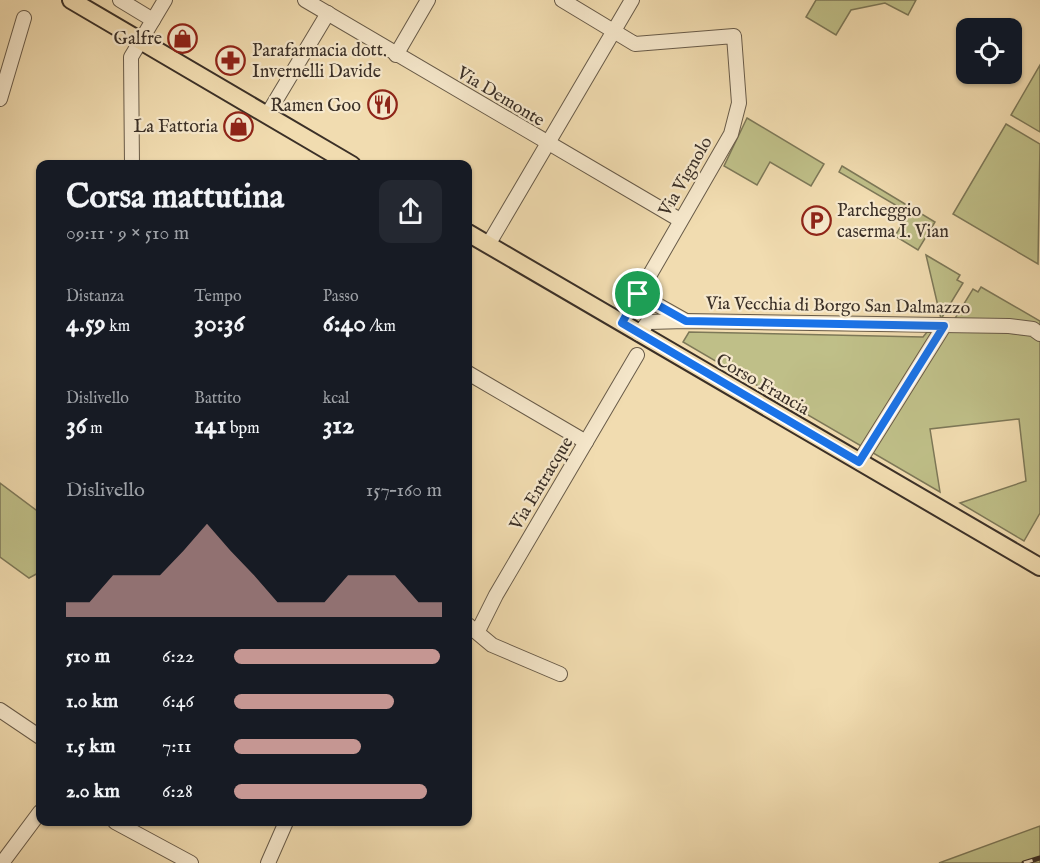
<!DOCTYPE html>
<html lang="it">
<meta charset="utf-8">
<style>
body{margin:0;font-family:"IM FELL English",serif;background:#242831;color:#f1f3f6;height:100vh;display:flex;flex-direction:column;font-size:22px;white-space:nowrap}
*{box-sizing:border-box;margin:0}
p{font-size:20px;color:#9ea1a6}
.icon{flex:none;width:33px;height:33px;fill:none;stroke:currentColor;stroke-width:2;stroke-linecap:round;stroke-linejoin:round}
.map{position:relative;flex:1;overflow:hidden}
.sheet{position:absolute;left:36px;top:160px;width:436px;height:666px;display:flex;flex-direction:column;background:#171b24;border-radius:12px;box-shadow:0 2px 4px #0004}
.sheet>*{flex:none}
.controls{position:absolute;left:956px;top:18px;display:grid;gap:12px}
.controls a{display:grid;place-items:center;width:66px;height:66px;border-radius:12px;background:#171b24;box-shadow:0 2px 4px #0004;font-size:30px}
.pin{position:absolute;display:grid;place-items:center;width:51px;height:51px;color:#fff;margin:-26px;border:3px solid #fff;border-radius:50%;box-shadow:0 2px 6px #0007}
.round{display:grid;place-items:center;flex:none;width:63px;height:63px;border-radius:12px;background:#242831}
.overview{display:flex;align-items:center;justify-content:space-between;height:102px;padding:0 30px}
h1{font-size:33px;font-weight:700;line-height:45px}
.figures{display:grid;grid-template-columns:repeat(3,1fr);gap:9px;height:102px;padding:6px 30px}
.figures div{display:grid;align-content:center}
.figures b{font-size:26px;font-weight:700}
.figures small{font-size:16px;font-weight:400}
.figures p{font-size:16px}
.chart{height:168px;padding:12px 30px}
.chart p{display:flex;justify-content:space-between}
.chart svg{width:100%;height:108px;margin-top:6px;fill:#c59692;opacity:.7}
ul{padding:0 30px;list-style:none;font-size:20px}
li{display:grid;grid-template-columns:96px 72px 1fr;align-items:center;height:45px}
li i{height:15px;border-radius:8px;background:#c59692}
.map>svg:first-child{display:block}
</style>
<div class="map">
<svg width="1040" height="863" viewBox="0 0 1040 863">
<rect width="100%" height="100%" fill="#f1dcb0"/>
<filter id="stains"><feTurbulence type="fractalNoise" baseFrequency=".00333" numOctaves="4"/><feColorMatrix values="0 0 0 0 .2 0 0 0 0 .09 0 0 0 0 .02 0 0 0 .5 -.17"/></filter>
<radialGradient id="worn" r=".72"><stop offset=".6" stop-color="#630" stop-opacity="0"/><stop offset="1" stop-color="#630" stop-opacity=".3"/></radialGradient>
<g fill="#bfbf88" stroke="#7d7858" stroke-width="1.5">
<path d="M816 0H916L908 15 885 3 851 10 836 35 806 17Z"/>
<path d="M1040 65V132L1011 115Z"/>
<path d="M747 118 824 164 811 186 770 162 757 185 724 166Z"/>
<path d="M1006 124 1040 144 1038 264 953 214Z"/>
<path d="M842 166 935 222 918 250 895 236 904 221 895 215 899 207 839 172Z"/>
<path d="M926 255 960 275 957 280 963 283 941 319Z"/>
<path d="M981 287 1040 321V325L954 320 973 289 978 292Z"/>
<path d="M989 331 1036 336 1040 334V513L1024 541 960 503 1026 481 1019 419 930 429 940 492 683 342 689 332 923 337 927 332Z"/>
<path d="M0 483 40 513V572L29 578 0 557Z"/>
<path d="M1040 826V863H939Z"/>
</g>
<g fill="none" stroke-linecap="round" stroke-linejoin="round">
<defs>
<g id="minor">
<path d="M120 0 153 20"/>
<path d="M305 0 680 220"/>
<path d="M562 0 635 44 734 36 739 103 731 134 622 323"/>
<path d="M396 55 428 0"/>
<path d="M0 99 24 18"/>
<path d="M267 115 328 13"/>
<path d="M132 165 131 57 165 0"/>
<path d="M488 245 632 0"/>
<path d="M638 294 686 321"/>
<path d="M639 334 648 322 686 321 1009 326 1033 329 1040 334"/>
<path d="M468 373 586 442"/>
<path d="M859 462 944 326"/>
<path d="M468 625 492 645 560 674"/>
<path d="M478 631 496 595 637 355"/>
<path d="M0 710 40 737"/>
<path d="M115 822 191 863"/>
<path d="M2 863 40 812"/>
<path d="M268 863 286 822"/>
</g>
<g id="major">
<path d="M71 0 352 165"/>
<path d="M468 233 1040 567"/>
</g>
</defs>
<use href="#minor" stroke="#685b49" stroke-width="16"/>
<use href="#major" stroke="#3b3027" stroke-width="20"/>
<use href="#minor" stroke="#f6e8cc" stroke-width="14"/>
<use href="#major" stroke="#f1dcb0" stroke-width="16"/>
<defs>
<path id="rail" d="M1024 863 1040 858"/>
</defs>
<use href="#rail" stroke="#3b3027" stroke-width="5"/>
<use href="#rail" stroke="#f6e8cc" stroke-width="3" stroke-dasharray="9" stroke-linecap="butt"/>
</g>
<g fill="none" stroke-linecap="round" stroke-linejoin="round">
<defs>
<path id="route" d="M638 294 686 321 944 326 859 462 622 323Z"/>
</defs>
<use href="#route" stroke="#fff" stroke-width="12"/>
<use href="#route" stroke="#1a73e8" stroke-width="8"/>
</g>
<defs>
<symbol id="shop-ring" viewBox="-11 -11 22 22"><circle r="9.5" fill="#f6e8cc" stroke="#8f2418" stroke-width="1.5"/><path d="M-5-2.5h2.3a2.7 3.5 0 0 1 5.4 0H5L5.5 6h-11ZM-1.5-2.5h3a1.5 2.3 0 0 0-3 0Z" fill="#8f2418"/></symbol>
<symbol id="pharmacy-ring" viewBox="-11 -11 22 22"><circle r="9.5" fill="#f6e8cc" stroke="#8f2418" stroke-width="1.5"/><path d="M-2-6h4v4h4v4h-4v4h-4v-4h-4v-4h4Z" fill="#8f2418"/></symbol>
<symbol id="restaurant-ring" viewBox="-11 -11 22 22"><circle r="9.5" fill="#f6e8cc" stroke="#8f2418" stroke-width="1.5"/><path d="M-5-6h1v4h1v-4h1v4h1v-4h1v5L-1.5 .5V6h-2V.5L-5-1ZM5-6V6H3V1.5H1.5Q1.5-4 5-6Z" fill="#8f2418"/></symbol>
<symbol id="parking-ring" viewBox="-11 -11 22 22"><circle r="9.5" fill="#f6e8cc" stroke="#8f2418" stroke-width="1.5"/><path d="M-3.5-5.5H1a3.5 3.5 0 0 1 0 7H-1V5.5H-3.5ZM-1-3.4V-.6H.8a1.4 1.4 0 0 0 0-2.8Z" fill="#8f2418"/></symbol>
</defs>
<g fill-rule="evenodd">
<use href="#shop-ring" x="166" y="22" width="33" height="33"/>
<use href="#pharmacy-ring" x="214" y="44" width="33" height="33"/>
<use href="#restaurant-ring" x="366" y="88" width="33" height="33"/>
<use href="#shop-ring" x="222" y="110" width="33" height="33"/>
<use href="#parking-ring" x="800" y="204" width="33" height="33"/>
</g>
<g text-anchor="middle" stroke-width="4.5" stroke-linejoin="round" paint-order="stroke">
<g font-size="18" fill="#3b3027" stroke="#f6e8cc" text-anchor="end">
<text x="162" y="44">Galfre</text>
<text x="252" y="56" text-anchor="start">Parafarmacia dott.<tspan x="252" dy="21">Invernelli Davide</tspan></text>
<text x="361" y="111">Ramen Goo</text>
<text x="218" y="132">La Fattoria</text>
<text x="837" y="216" text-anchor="start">Parcheggio<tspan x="837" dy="21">caserma I. Vian</tspan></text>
</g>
<g font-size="18" fill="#3b3027" stroke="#f6e8cc">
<text transform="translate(501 96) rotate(31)" y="6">Via Demonte</text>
<text transform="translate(685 176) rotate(-60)" y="6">Via Vignolo</text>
<text transform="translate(838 305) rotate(1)" y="6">Via Vecchia di Borgo San Dalmazzo</text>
<text transform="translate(763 384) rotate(30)" y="6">Corso Francia</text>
<text transform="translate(541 483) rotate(-59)" y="6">Via Entracque</text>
</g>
</g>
<rect width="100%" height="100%" filter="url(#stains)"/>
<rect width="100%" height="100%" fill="url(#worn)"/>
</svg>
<div class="controls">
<a><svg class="icon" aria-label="locate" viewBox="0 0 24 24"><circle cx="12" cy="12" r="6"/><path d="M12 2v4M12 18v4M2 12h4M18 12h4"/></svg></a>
</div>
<div class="pin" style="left:638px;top:294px;background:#1e9e55"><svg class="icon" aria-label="arrive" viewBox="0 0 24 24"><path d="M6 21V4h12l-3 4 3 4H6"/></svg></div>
<section class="sheet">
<div class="overview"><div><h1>Corsa mattutina</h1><p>09:11 · 9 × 510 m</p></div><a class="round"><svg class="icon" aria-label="share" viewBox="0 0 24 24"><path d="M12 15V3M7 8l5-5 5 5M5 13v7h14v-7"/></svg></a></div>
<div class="figures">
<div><p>Distanza</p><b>4.59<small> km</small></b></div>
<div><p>Tempo</p><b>30:36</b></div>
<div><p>Passo</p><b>6:40<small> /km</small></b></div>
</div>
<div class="figures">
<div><p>Dislivello</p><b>36<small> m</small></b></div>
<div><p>Battito</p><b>141<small> bpm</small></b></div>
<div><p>kcal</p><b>312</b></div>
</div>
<div class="chart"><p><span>Dislivello</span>157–160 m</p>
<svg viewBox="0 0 160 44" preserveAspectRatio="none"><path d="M0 44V38L10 38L20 27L30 27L40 27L50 17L60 6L70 17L80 27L90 38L100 38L110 38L120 27L130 27L140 27L150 38L160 38V44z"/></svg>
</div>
<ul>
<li><b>510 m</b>6:22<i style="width:99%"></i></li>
<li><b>1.0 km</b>6:46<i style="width:77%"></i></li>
<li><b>1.5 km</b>7:11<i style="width:61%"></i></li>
<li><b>2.0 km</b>6:28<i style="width:93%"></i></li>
</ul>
</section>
</div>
